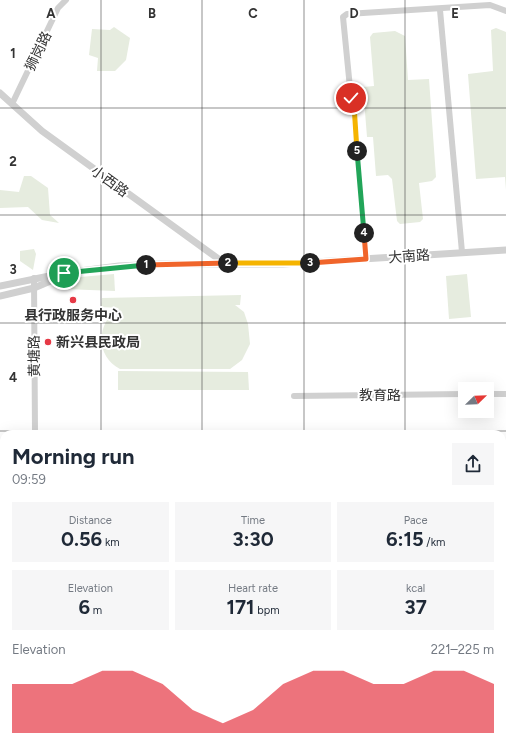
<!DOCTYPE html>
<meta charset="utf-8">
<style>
body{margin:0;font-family:Figtree,"Noto Sans SC",sans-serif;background:#f6f6f7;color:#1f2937;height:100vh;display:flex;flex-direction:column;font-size:15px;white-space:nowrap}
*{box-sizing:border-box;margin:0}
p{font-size:13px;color:#747a83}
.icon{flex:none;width:22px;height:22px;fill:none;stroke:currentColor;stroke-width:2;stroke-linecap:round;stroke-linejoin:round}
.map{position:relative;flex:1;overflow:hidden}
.panel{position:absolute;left:0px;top:430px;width:506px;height:324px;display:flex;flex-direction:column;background:#fff;border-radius:12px 12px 0 0;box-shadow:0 4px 16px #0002}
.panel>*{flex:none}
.needle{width:26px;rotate:67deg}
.tools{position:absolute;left:458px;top:382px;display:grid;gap:8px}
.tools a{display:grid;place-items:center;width:36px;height:36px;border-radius:0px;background:#fff;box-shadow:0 4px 16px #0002;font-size:20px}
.pin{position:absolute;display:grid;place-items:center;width:34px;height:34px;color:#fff;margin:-17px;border:2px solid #fff;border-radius:50%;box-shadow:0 1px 4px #0007}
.km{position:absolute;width:20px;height:20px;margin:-10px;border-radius:50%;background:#222;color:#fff;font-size:11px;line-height:20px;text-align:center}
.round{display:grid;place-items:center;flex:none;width:42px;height:42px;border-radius:0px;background:#f6f6f7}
.overview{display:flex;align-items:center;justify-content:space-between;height:68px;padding:0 12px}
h1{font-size:22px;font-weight:700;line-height:30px}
.metrics{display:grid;grid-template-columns:repeat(3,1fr);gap:6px;height:68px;padding:4px 12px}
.metrics div{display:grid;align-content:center;border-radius:0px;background:#f6f6f7;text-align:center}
.metrics b{font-size:20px;font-weight:700}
.metrics small{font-size:11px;font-weight:400}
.metrics p{font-size:11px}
.chart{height:112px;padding:8px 12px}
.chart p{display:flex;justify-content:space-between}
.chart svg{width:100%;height:72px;margin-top:4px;fill:#e63946;opacity:.7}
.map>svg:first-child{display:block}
</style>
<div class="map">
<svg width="506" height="754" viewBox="0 0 506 754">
<rect width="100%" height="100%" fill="#fff"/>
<g fill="#e6ecdf">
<path d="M114 27 130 38 126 60 115 71H97L98 58 89 55 92 29 110 30Z"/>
<path d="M496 28 506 32V190L505 177 476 179 468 74 493 71 491 30Z"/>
<path d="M395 31 405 36 408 80 429 79 436 177 432 181 419 183 423 219 420 222 400 224 397 221 392 179 388 175 376 176 373 137H367L363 87 374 86 370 37 373 33Z"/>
<path d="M24 176H31L48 188 50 215 59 223 42 220 28 207 0 208V190L19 192Z"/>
<path d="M34 249 36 254 33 270 20 261V251Z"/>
<path d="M114 274 115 291 64 289 80 277Z"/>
<path d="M467 274 471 317 449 319 446 276Z"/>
<path d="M241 295 240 305H235L244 312 248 324 250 344 242 360 230 369H120C95 356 96 323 119 308L101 307 102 298Z"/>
<path d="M118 371 248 372 249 390H118Z"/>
</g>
<g fill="#cfe2ee">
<rect x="0" y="510" width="4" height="60"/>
<rect x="502" y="514" width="4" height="57"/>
</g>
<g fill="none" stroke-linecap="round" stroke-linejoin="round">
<path stroke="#d6d6d6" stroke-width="6" stroke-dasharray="6 3" stroke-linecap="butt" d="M258 754V750"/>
<g stroke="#d0d0d0" stroke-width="6">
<path d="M440 10 462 252"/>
<path d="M12 104 58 8 66 0"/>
<path d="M366 259 353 105 351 98 343 17 347 14 490 5 506 11"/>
<path d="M34 278 35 434"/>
<path d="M487 394H506"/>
<path d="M294 396 465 394"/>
<path d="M458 750 459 754"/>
<path d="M11 754 12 750"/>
<path d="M78 754 79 750"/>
</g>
<g stroke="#d0d0d0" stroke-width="7">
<path d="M0 93 42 131 224 263"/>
<path d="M0 286 64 273 119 266 161 264H283L506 250"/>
<path d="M0 296 34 288 62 276"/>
</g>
<g stroke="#bdbdbd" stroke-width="8">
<path d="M0 579H4"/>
<path d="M502 583H506"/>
<path d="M0 589H4"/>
<path d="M502 592H506"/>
</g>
<g stroke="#ababab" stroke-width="9">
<path d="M0 491H4"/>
<path d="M502 498H506"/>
<path d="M0 502H4"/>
<path d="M502 507H506"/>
</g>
</g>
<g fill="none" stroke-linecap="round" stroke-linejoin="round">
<defs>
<path id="split-1" d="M64 273 146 265"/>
<path id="split-2" d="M146 265 228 263"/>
<path id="split-3" d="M228 263H310"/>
<path id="split-4" d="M310 263 366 259 364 233"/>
<path id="split-5" d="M357 151 364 233"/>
<path id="split-6" d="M351 98 354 105 357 151"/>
</defs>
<use href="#split-1" stroke="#fff" stroke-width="8"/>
<use href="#split-2" stroke="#fff" stroke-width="8"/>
<use href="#split-3" stroke="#fff" stroke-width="8"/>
<use href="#split-4" stroke="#fff" stroke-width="8"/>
<use href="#split-5" stroke="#fff" stroke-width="8"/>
<use href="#split-6" stroke="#fff" stroke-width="8"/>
<use href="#split-1" stroke="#22a559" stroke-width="5"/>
<use href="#split-2" stroke="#f0652b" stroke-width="5"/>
<use href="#split-3" stroke="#f5b400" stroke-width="5"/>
<use href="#split-4" stroke="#f0652b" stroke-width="5"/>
<use href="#split-5" stroke="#22a559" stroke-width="5"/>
<use href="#split-6" stroke="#f5b400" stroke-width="5"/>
</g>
<path fill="none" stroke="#333" stroke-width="1" stroke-opacity="0.55" d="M101 0V434M202 0V434M304 0V434M405 0V434M0 108H506M0 215H506M0 323H506M0 431H506M0 539H4M502 539H506M0 646H4M502 646H506M101 750V754M202 750V754M304 750V754M405 750V754"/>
<g fill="#e63946" stroke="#fff" stroke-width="1.5">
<circle cx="73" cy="300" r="4"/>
<circle cx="48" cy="342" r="4"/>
</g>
<g text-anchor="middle" stroke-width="4" stroke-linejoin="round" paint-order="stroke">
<g font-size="14" fill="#333" stroke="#fff">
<text transform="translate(38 51) rotate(-64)" y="5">狮岗路</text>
<text transform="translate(110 181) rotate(36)" y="5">小西路</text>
<text transform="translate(409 256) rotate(-4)" y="5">大南路</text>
<text transform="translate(34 356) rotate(-91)" y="5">黄塘路</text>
<text x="380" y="400">教育路</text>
</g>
<g font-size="14" font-weight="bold" fill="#333" stroke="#fff">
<text x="73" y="320">县行政服务中心</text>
<text x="56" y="347" text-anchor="start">新兴县民政局</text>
</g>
</g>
<g font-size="13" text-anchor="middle" font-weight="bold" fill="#333" stroke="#fff" stroke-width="4" stroke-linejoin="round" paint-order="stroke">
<text x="51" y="18">A</text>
<text x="152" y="18">B</text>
<text x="253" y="18">C</text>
<text x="354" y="18">D</text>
<text x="455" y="18">E</text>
<text x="13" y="58">1</text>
<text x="13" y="166">2</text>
<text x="13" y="274">3</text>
<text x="13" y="382">4</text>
</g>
</svg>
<div class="tools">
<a><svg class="needle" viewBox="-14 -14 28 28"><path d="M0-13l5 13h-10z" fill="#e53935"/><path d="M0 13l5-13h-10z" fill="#747a83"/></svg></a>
</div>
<div class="pin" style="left:64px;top:273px;background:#1e9e55"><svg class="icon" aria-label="arrive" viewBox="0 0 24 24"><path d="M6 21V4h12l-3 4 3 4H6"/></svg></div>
<div class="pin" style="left:351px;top:98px;background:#d93025"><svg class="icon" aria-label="check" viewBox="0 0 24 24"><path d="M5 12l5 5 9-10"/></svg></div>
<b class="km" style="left:146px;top:265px">1</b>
<b class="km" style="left:228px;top:263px">2</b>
<b class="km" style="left:310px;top:263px">3</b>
<b class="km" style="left:364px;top:233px">4</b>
<b class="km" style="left:357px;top:151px">5</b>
<section class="panel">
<div class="overview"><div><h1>Morning run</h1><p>09:59</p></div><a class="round"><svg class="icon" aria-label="share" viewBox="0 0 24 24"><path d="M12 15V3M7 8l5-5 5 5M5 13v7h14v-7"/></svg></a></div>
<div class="metrics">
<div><p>Distance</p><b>0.56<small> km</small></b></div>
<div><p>Time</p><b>3:30</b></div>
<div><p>Pace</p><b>6:15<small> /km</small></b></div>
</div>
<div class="metrics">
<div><p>Elevation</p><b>6<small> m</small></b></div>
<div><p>Heart rate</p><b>171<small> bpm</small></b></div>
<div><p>kcal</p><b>37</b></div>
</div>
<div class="chart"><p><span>Elevation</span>221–225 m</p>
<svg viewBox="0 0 160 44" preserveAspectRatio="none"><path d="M0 44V14L10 14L20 14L30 6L40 6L50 14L60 30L70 38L80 30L90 14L100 6L110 6L120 14L130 14L140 6L150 6L160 14V44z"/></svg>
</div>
</section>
</div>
